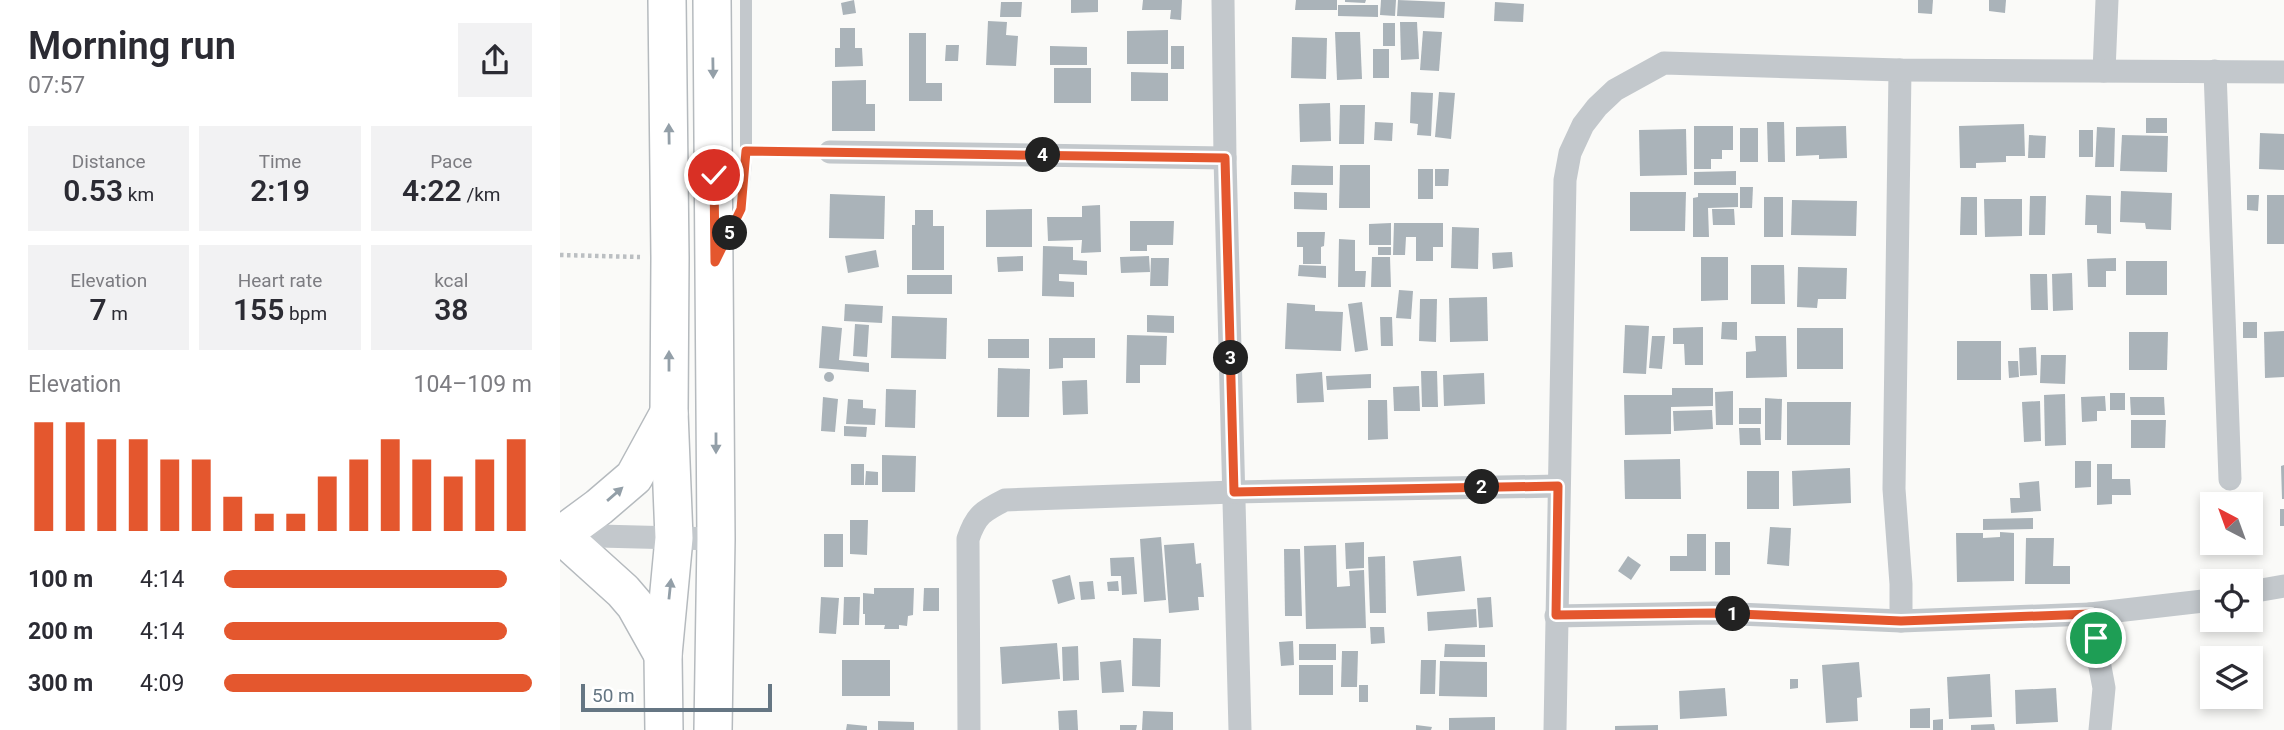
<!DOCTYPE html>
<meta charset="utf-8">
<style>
body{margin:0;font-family:Roboto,sans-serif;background:#f2f2f3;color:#2b2b33;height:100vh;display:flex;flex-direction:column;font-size:26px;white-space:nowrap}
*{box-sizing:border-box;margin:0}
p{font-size:23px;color:#7c7c81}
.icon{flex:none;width:38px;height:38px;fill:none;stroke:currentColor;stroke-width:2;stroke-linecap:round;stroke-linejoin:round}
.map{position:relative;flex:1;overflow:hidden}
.details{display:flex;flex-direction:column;background:#fff;width:560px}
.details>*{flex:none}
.needle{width:46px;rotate:319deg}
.tools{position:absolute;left:1640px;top:492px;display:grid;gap:14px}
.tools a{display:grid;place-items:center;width:63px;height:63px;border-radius:0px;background:#fff;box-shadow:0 4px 10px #0003;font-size:35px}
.scale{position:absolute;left:21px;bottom:18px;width:191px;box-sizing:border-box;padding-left:7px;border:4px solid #657683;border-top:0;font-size:19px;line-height:24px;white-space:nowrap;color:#657683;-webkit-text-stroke:5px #fff;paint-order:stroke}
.pin{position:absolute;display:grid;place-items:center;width:60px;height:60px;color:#fff;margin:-30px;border:4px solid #fff;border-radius:50%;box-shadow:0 2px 7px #0007}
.km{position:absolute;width:35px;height:35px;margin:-18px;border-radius:50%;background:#222;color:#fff;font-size:19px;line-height:35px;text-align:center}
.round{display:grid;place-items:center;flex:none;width:74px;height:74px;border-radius:0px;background:#f2f2f3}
.summary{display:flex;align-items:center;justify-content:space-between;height:119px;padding:0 28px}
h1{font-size:38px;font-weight:600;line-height:52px}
.metrics{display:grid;grid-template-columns:repeat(3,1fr);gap:10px;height:119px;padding:7px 28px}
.metrics div{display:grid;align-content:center;border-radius:0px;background:#f2f2f3;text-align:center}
.metrics b{font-size:30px;font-weight:600}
.metrics small{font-size:19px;font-weight:400}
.metrics p{font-size:19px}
.chart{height:196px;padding:14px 28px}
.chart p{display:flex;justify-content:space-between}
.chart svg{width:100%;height:126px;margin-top:7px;stroke:#e4572e;stroke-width:6}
ul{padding:0 28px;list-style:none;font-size:23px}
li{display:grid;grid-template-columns:112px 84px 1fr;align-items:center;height:52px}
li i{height:18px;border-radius:9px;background:#e4572e}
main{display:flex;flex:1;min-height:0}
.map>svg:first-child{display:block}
</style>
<main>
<section class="details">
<div class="summary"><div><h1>Morning run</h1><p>07:57</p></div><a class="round"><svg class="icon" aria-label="share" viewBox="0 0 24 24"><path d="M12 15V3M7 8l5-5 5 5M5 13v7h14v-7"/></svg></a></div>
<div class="metrics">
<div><p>Distance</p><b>0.53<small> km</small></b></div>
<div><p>Time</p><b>2:19</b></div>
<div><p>Pace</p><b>4:22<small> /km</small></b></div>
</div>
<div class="metrics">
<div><p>Elevation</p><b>7<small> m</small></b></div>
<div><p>Heart rate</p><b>155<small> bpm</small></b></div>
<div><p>kcal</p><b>38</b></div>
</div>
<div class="chart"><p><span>Elevation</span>104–109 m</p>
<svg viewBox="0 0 160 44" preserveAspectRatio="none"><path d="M5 44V6M15 44V6M25 44V12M35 44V12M45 44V19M55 44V19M65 44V32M75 44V38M85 44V38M95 44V25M105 44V19M115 44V12M125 44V19M135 44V25M145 44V19M155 44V12"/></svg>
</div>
<ul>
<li><b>100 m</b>4:14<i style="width:92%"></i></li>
<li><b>200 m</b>4:14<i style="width:92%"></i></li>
<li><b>300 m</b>4:09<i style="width:100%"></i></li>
</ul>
</section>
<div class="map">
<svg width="1724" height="730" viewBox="0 0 1724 730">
<rect width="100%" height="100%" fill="#fafaf8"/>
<g fill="#aab3b9">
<path d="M294 0 296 13 283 15 281 3Z"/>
<path d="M511 0H538V12L511 13Z"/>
<path d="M583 0H622L621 20 610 19 611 10H582Z"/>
<path d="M736 0H777V10H735Z"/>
<path d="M785 0H806L805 3 785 2Z"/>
<path d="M821 0H836L835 16 820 15Z"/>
<path d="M838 0 885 2 884 18 837 16Z"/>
<path d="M1358 0H1373L1372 14 1358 13Z"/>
<path d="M1429 0H1446L1445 13 1429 11Z"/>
<path d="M441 2H462L461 17H440Z"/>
<path d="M935 2 964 4 963 22 934 21Z"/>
<path d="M778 5H818V17L778 16Z"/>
<path d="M428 21 447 22 446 35 458 36 456 66 426 65Z"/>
<path d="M840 22H857L859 59 841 60Z"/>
<rect x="823" y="23" width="12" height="23"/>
<path d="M280 28H295V48H302L303 66 275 67V48H280Z"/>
<path d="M608 30V64H567V31Z"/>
<path d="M863 31 882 32 879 71 860 70Z"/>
<path d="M775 32H800L802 79 777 80Z"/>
<path d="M349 33H366V83H382V101H349Z"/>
<path d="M732 37 767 38 766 79 731 78Z"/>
<path d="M386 45H399L398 61H385Z"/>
<path d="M490 46 527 47V65H490Z"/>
<rect x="611" y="46" width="13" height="23"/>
<rect x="813" y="49" width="16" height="29"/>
<rect x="494" y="68" width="37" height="35"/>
<path d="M571 72 608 73V101H571Z"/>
<path d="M306 80V104H315V131H272V81Z"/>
<path d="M851 92 873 93 871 136 857 135 858 124 850 123Z"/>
<path d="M879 92 895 93 891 139 875 137Z"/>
<path d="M770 103 771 141 740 142 739 104Z"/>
<path d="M780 105H805L804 144H779Z"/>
<rect x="1586" y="118" width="21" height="15"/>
<path d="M815 122 833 123 832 141 814 140Z"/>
<path d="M1207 122H1224L1225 162H1208Z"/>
<path d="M1464 124 1465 156H1446V162L1416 163V168H1400L1399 126Z"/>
<path d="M1134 126H1173V150H1162V159H1151V169H1134Z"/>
<path d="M1286 126 1287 158 1259 159V155L1236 156V127Z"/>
<path d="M1537 127 1555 128 1554 167H1535Z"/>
<rect x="1180" y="128" width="18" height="34"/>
<path d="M1126 129 1127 175 1080 176 1079 130Z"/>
<rect x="1519" y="130" width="14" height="27"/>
<path d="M1700 133 1724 134V170L1699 169Z"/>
<path d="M1469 135 1486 136 1485 158H1468Z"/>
<path d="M1562 135 1608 136 1607 172 1560 171Z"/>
<path d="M732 165 773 166V185H731Z"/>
<path d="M780 165H810V208H779Z"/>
<rect x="858" y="169" width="15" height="30"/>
<path d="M875 169H889L888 186H875Z"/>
<path d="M1176 171V185H1134V172Z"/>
<path d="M1180 187H1193L1192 208H1180Z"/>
<path d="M1561 191 1612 193 1611 230 1586 229 1585 223 1560 222Z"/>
<path d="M734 192 767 193V210L734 209Z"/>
<path d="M1070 192H1126L1125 231H1070Z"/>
<path d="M1138 193H1178V207L1148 208 1149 237H1133V198L1138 197Z"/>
<path d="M270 194 325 196 324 239 269 238Z"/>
<path d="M1526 195 1551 196V234L1537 233V225H1525Z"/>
<path d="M1687 195H1699L1698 211 1687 210Z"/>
<rect x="1707" y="195" width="17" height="49"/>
<path d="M1470 196H1486L1485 235H1469Z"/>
<rect x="1204" y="197" width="19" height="40"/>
<path d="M1401 197H1417V235H1400Z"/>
<path d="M1424 199H1462V236L1425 237Z"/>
<path d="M1232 200 1297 201 1296 236 1231 235Z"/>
<path d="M540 205 541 252 521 253 522 240 488 241 487 217H522V206Z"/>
<path d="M472 209V247H426V210Z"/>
<path d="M1152 209H1174L1175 225H1153Z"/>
<path d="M355 210H373V226H384V270H352V225H355Z"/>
<path d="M570 221H614L613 245H587V251H570Z"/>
<path d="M831 223V245H809V224Z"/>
<path d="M834 223H883V247H873V261H856V237H846L845 255H833Z"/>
<path d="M892 227 919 228 918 269 891 268Z"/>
<path d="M737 232H765L764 246 761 247V264H743V247H737Z"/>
<path d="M779 239 795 240V271H806L805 287H778Z"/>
<path d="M483 246 513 247V260L527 261V275L499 274V281L514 282V297L482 296Z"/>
<rect x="818" y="247" width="13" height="8"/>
<path d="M316 250 319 267 288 273 285 256Z"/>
<path d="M952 252 953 267 933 269 932 253Z"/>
<path d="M463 256V271L438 272 437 257Z"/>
<path d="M589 256 590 272 561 273 560 257Z"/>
<path d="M812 257H830L831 287H811Z"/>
<path d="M1141 257H1168V300L1141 301Z"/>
<path d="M591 258H609L608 286H590Z"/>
<path d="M1556 258V271H1546V287H1528L1527 259Z"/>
<rect x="1566" y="261" width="41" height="34"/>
<path d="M739 265 766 266V278L738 276Z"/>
<path d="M1191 265H1224L1225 304H1191Z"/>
<path d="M1238 267 1287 268 1286 299H1258L1257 308 1237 307Z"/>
<path d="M1512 273 1513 310 1493 311 1492 274Z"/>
<path d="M1470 274H1487L1488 310H1471Z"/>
<rect x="347" y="275" width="45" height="19"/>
<path d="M839 290 853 291 851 319 836 318Z"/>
<path d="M927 297 928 341 890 342 889 298Z"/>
<path d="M860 299H877L876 342 859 341Z"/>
<path d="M802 302 808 350 795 352 788 304Z"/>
<path d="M727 303 755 305V311L783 312 781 351 725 349Z"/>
<path d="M285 304 323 306 322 323 284 321Z"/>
<path d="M587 315 614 316V333L587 332Z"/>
<path d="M332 316 387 318 386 359 331 358Z"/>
<path d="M820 317H832L833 346H821Z"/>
<path d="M1162 322H1177V340L1161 339Z"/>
<rect x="1683" y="322" width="14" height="16"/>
<path d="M295 324 309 325 307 357 293 356Z"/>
<path d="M1065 325 1089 326 1086 374 1063 373Z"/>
<path d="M262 326 282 328 279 360 309 363V372L259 368Z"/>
<path d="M1143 327V365H1125L1124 344H1113V328Z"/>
<rect x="1237" y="328" width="46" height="41"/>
<path d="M1724 331V377L1705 378 1704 332Z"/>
<path d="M1569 332H1608L1607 370H1569Z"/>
<path d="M567 335 607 336 606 365H580V383H566Z"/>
<path d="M1092 336H1105L1102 369 1089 368Z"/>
<path d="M1195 336H1226L1227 377 1186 378V352L1196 351Z"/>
<path d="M489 338H535V358H503V368L489 369Z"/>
<rect x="428" y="339" width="41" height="19"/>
<rect x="1397" y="341" width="44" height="39"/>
<path d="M1476 347 1477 375 1460 376 1459 348Z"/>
<path d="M1481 355H1506L1505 384 1480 383Z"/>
<path d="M1448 361H1458L1459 377 1449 378Z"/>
<path d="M438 368 470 369 469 417H437Z"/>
<path d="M861 371H877L878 407H862Z"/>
<path d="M762 372 764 402 737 403 736 374Z"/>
<circle cx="269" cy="377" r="5"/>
<path d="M924 373 925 404 884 406 883 375Z"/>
<path d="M811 374V388L767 390 766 376Z"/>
<path d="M527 380 528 414 503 415 502 381Z"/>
<path d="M859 386 860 411H834L833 387Z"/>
<path d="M1112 388H1153V406L1111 407V434L1065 435 1064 395H1112Z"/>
<path d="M326 389 356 390 355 428 325 427Z"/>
<path d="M1173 391V425H1156L1155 392Z"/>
<rect x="1550" y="393" width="15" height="17"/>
<path d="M1505 394 1506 445 1485 446 1484 395Z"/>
<path d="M1545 396 1546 411H1537V421L1522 422 1521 397Z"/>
<path d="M263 397 278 399 275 432 261 431Z"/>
<path d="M1570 397H1604L1605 415H1571Z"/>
<path d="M1205 398 1222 399 1221 440H1205Z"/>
<path d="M288 399 303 400V408L316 409 315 425 286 424Z"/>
<path d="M808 400H827L828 439 808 440Z"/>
<path d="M1480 401 1481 441 1464 442 1462 402Z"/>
<path d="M1227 402H1291L1290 445H1227Z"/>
<rect x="1179" y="408" width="22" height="16"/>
<path d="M1152 410 1153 429 1114 431 1113 411Z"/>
<path d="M1571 420H1606L1605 448H1571Z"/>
<path d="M284 426 307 427 306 437 284 436Z"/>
<path d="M1179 428H1200L1201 445H1180Z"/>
<path d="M322 455 356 456 355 492H322Z"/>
<path d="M1120 459 1121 499H1065L1064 460Z"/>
<path d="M1515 461H1531V487L1515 488Z"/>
<rect x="291" y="464" width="13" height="21"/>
<path d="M1537 464H1552V479H1570L1571 495H1552V504L1537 505Z"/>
<path d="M1724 465V499H1722L1721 466Z"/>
<path d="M1290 468 1291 503 1233 506 1232 471Z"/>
<path d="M306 471 318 472V485H305Z"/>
<rect x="1187" y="471" width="32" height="38"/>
<path d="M1479 481 1481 511 1451 513 1450 498H1460L1459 483Z"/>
<rect x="1720" y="509" width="4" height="17"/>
<path d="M1473 518V529L1423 530V519Z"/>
<path d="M290 520H308L307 555 290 554Z"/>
<path d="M1210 527 1231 528 1229 566 1207 564Z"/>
<path d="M1440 532 1454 533V581L1397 582 1396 533H1423V538L1440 537Z"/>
<rect x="264" y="534" width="19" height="33"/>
<path d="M1127 534H1146V571H1110V556H1127Z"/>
<path d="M601 537 606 600 584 602 580 539Z"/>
<path d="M1466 538H1494L1493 566H1510V584H1465Z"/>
<path d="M804 542V568L786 569 785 543Z"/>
<rect x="1155" y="542" width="15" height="33"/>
<path d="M634 543 636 564 641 563 644 597H638L639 610 609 613 604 545Z"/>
<path d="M776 545 777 587 790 586 789 571 804 570 806 628 746 629 744 546Z"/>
<path d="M724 549H740L742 616H725Z"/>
<path d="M825 556 826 613H810L808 557Z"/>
<path d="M901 556 905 591 857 596 853 561Z"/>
<path d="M1068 556 1081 565 1071 580 1058 571Z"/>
<path d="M574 557 577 594 562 595 561 576H551L550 558Z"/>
<path d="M510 575 515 599 498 604 492 580Z"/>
<path d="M533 581 535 599 521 600 519 582Z"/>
<path d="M558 581 559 591H548L547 582Z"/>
<path d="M314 588H354L353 615 348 616 347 626 339 625V629H324L325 625H305V614H303V593L314 594Z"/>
<path d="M364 588H379V611H363Z"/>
<path d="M261 597 279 598 276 634 259 633Z"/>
<path d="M284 597H300L299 625H283Z"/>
<path d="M931 597 933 627 919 628 917 598Z"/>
<path d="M916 609 917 627 868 631 867 612Z"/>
<path d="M810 627H824L825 643 811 644Z"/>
<path d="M573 638 601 639 600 687 572 686Z"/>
<path d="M733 641 734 665 721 666 719 642Z"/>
<path d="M497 643 500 679 442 684 440 647Z"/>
<rect x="739" y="644" width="37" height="16"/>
<path d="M885 644 925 645V657H884Z"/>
<path d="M518 646 519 680 503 681 502 647Z"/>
<path d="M782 651H798L797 687H781Z"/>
<rect x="282" y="660" width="48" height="36"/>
<path d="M561 660 564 692 542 693 540 662Z"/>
<path d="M861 660H876L875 694H860Z"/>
<path d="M880 661 927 662V697L879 696Z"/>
<path d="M1299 662 1302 697 1297 698 1298 721 1266 723 1262 665Z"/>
<rect x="739" y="665" width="34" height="30"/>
<path d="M1430 674 1432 717 1389 719 1387 677Z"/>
<path d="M1230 679H1238V688L1230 689Z"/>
<rect x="799" y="685" width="9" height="17"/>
<path d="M1165 688 1167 716 1120 719 1119 691Z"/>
<path d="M1496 688 1498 722 1456 724 1455 690Z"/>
<path d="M1370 708V728H1350V709Z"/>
<path d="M517 710 518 730H499L498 711Z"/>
<path d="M583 711 613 712V730H582Z"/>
<path d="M935 717V730H889V718Z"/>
<path d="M1383 719V730H1373V720Z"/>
<path d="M318 721 354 722V730H318Z"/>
<path d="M287 724 307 726V730H286Z"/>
<path d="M1434 724 1435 730H1411V725Z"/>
<path d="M560 725H577L576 730H560Z"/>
<path d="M856 725 872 727 871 730H856Z"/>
<path d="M1098 725V730H1055V726Z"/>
</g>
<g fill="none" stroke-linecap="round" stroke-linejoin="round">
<defs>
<g id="primary">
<path d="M152 0 156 539 153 730"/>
<path d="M103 655 75 605 63 591 1 535 39 507 74 477 109 413"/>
<path d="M104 730 103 655 114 538 109 412 110 258 107 0"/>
</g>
</defs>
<use href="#primary" stroke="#b5babe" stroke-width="40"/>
<g stroke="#bbbfc2" stroke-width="4.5" stroke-dasharray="3.5 3.5" stroke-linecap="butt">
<path d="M204 151 248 152"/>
<path d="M0 255 80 257"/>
</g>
<path stroke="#c3c8cc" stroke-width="12" d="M166 241 181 209 186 163V0"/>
<g stroke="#c3c8cc" stroke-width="23">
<path d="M663 0 665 158 680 730"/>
<path d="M1544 71 1547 0"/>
<path d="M1655 71 1670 479"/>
<path d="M270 152 665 158"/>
<path d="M0 535 156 539"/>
<path d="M1690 592 1724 586"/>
<path d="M1530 614 1652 600"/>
<path d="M996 616 1154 613 1341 621V584L1334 489 1340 70"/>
<path d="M1341 621 1530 614 1544 688 1540 730"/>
<path d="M409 730 408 539C416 515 423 511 445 500L674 492 998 486"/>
<path d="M995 730 1005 180 1010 153 1023 125 1037 107 1055 90 1104 63 1340 70 1724 72"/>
</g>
<use href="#primary" stroke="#fff" stroke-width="37"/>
</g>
<defs><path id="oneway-solid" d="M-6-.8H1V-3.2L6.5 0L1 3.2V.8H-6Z" transform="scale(1.75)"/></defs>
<g fill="#939fa8">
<use href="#oneway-solid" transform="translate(153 68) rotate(89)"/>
<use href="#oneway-solid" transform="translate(109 134) rotate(-91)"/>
<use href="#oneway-solid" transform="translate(109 361) rotate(-90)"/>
<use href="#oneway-solid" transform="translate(156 443) rotate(90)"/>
<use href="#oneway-solid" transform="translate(55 494) rotate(-41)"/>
<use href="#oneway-solid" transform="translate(110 589) rotate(-84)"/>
</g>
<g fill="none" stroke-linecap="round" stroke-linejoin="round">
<defs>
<path id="route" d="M154 175 155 262 181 209 186 151 665 158 674 492 998 486 996 615 1154 613 1341 621 1531 614 1536 638"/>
</defs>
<use href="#route" stroke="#fff" stroke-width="14"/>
<use href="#route" stroke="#e4572e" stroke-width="9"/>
</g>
</svg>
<div class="tools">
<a><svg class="needle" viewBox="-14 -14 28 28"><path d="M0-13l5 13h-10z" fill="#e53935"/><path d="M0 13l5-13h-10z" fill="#7c7c81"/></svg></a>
<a><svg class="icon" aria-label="locate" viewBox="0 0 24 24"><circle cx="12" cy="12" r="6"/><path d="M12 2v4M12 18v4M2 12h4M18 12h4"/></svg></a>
<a><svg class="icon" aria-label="layers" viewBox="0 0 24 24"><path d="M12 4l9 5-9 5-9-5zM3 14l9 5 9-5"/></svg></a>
</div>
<div class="scale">50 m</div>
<div class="pin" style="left:1536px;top:638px;background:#1e9e55"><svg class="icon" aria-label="arrive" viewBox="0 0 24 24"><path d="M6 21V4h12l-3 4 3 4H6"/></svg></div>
<div class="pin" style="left:154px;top:175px;background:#d93025"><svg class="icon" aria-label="check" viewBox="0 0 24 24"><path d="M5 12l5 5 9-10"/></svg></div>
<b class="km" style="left:1173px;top:614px">1</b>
<b class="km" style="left:922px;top:487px">2</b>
<b class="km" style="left:671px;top:358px">3</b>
<b class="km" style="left:483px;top:155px">4</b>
<b class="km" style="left:170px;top:233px">5</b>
</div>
</main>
